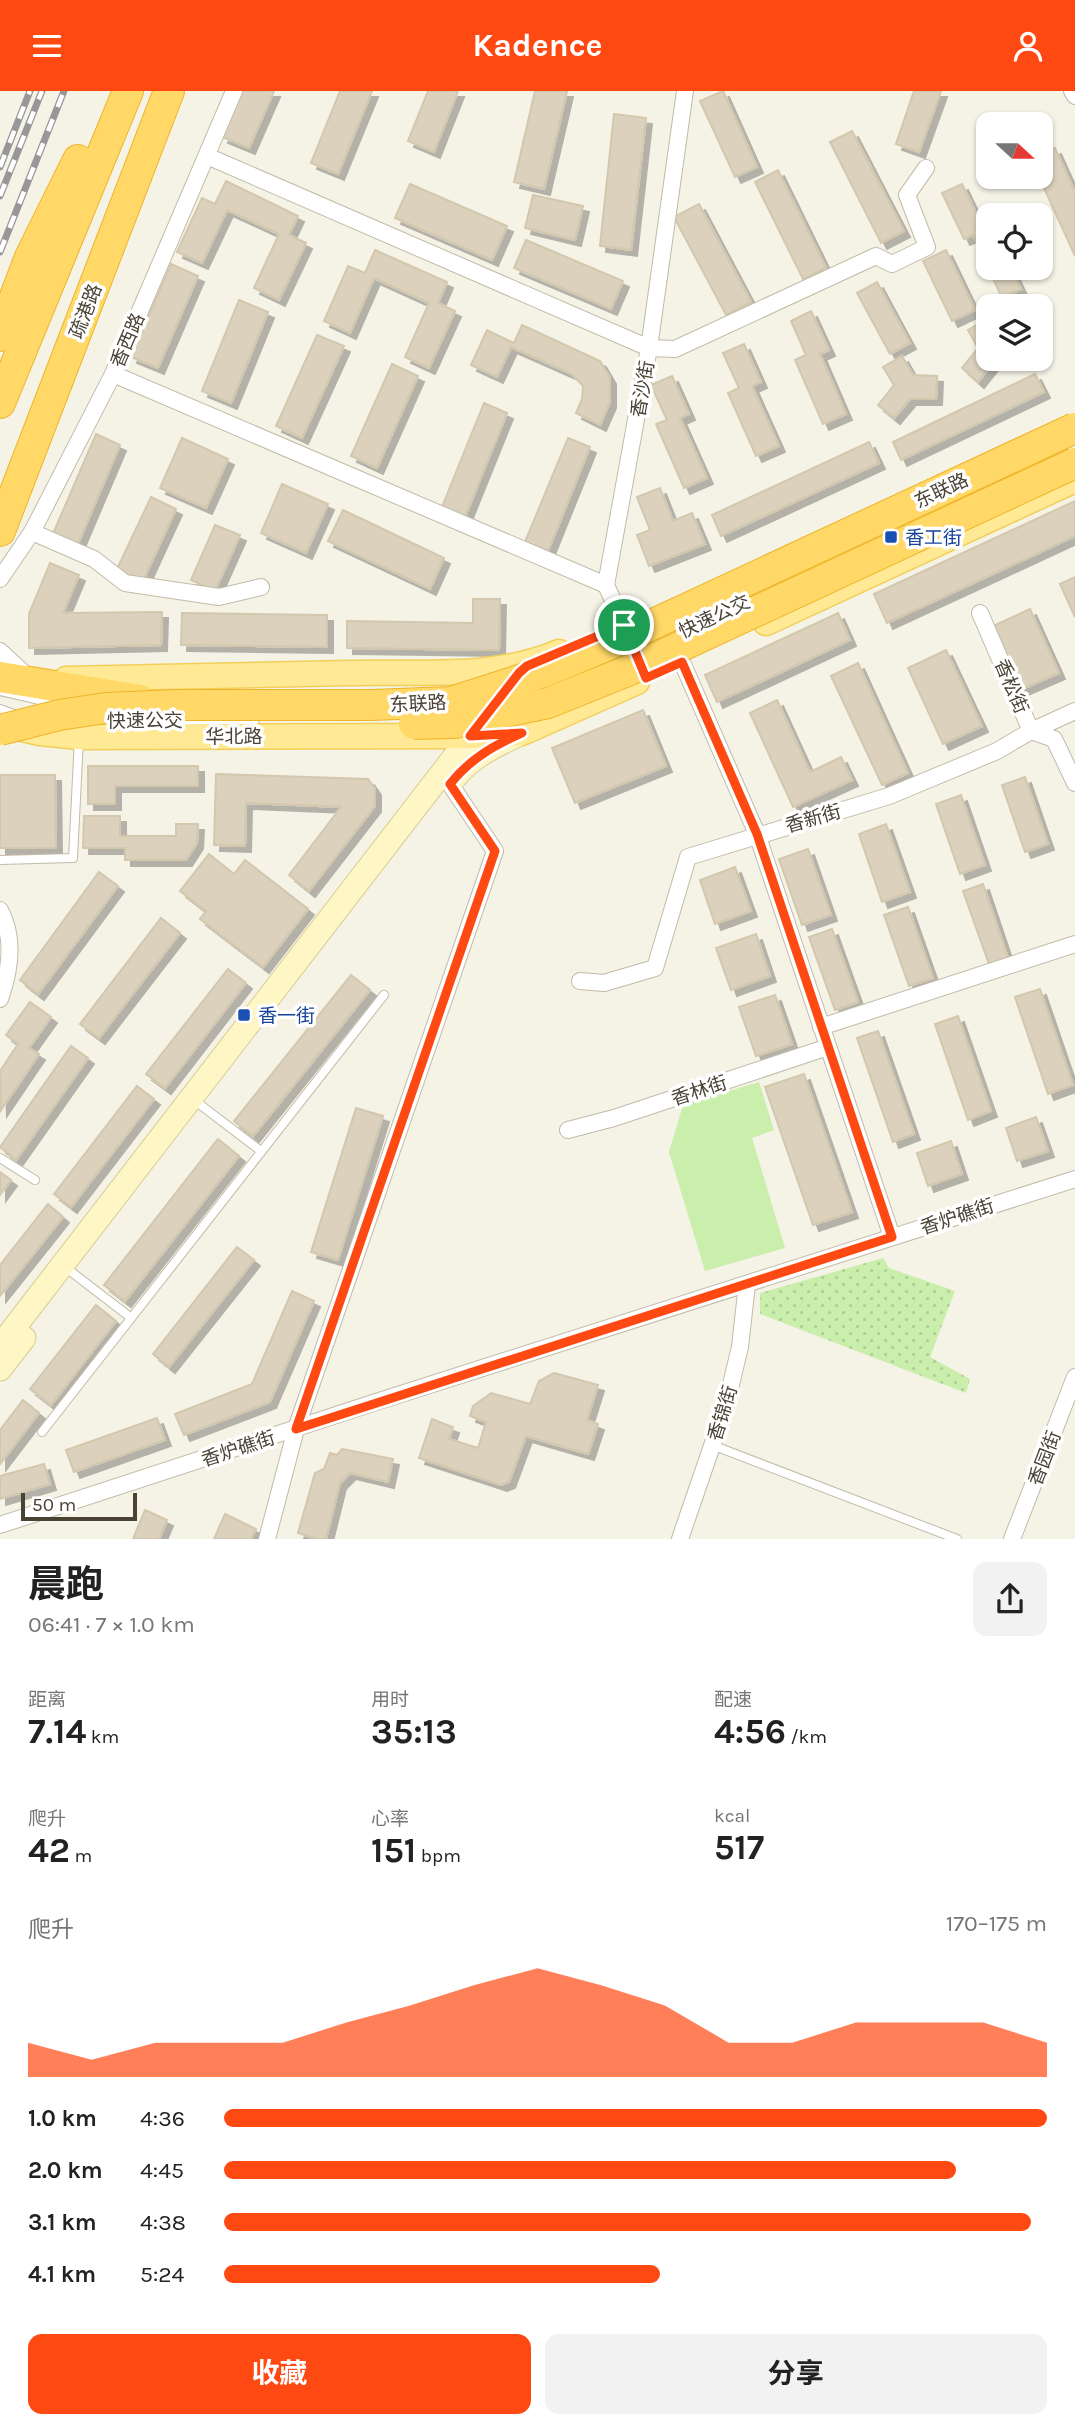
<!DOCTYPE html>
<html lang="zh">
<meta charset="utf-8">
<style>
body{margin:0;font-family:Karla,"Noto Sans SC",sans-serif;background:#f2f2f2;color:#222;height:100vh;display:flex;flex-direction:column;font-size:26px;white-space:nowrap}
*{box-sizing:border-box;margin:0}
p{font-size:23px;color:#767676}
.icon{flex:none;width:38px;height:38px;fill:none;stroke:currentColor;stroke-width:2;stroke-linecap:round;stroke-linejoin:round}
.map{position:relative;height:1448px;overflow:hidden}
.panel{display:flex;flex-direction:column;background:#fff;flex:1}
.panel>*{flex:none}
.needle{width:46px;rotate:111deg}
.tools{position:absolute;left:976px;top:21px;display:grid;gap:14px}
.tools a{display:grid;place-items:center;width:77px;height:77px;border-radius:14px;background:#fff;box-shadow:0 2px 5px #0004;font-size:35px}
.scale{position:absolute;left:21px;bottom:18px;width:116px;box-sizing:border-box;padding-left:7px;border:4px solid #494235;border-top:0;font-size:19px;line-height:24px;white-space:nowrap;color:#494235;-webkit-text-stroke:5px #fff;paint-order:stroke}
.pin{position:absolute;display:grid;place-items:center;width:60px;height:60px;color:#fff;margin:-30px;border:4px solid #fff;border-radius:50%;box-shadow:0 2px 7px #0007}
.round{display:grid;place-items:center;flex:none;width:74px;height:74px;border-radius:14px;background:#f2f2f2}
.headline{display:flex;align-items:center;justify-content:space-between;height:119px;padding:0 28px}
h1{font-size:38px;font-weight:700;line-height:52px}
.metrics{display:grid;grid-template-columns:repeat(3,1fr);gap:10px;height:119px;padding:7px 28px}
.metrics div{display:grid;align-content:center}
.metrics b{font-size:35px;font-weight:700}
.metrics small{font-size:19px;font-weight:400}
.metrics p{font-size:19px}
.chart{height:196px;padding:14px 28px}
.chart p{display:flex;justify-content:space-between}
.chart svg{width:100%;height:126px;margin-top:7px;fill:#ff4913;opacity:.7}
.cta{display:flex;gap:14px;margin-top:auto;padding:14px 28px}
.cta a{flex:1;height:80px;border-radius:14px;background:#ff4913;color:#fff;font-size:28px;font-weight:700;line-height:80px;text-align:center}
.cta a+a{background:#f2f2f2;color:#222}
ul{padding:0 28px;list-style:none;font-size:23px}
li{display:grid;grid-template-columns:112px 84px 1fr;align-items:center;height:52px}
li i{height:18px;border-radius:9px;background:#ff4913}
header{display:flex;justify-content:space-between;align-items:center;height:91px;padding:0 28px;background:#ff4913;color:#fff;font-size:32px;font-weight:700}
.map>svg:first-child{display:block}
</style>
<header><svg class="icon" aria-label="menu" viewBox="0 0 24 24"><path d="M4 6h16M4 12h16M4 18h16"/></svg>Kadence<svg class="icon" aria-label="person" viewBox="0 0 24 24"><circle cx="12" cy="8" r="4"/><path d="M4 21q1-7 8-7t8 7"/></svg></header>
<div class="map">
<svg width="1075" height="1448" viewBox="0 0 1075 1448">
<defs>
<pattern id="park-dots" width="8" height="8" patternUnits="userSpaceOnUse" patternTransform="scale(1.75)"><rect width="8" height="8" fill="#caeeab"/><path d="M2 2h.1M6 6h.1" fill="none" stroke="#afcd94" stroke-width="1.8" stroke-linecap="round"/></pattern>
<filter id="shadow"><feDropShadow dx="6" dy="6" stdDeviation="0" flood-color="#0004"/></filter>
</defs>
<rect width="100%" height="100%" fill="#f5f2e6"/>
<path fill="#caeeab" d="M759 991 774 1039 752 1047 785 1157 705 1180 669 1061 683 1014Z"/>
<path fill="url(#park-dots)" d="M883 1167 889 1177 955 1200 930 1266 970 1288 966 1302 760 1223V1202Z"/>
<g fill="#dbd1bd" stroke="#d3c7ad" stroke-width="2" filter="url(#shadow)">
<path d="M242 0H274L249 57 222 46Z"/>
<path d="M340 0H372L338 83 311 72Z"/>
<path d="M428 0H458L434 61 408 50Z"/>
<path d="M535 0H567L544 98 514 91Z"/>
<path d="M723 0 757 76 735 86 700 10Z"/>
<path d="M914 0H941L919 61 896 53Z"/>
<path d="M614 23 646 27 631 159 600 155Z"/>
<path d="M852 40 904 140 881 152 830 51Z"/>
<path d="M1055 57 1075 101V165L1039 86H1041V63Z"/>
<path d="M778 79 826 177 803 188 755 91Z"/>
<path d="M226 90 298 125 289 144 306 152 279 209 254 197 279 143 227 119 202 172 177 161 202 107 215 113Z"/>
<path d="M410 93 507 135 492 169 395 127Z"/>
<path d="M962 93 983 137 989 135V177H1011L1021 198 1002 207 973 144 964 148 942 102Z"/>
<path d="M533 104 583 115 575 149 525 137Z"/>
<path d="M699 113 751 211 726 224 674 126Z"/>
<path d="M526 149 623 190 611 218 514 177Z"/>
<path d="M375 159 447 191 438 212 455 220 429 277 405 266 429 212 374 187 350 242 324 230 348 175 365 182Z"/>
<path d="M946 159 975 219 952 230 923 170Z"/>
<path d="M171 173 198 185 158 277 131 266Z"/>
<path d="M877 191 910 252 890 263 857 202Z"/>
<path d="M239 209 268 221 231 312 202 300Z"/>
<path d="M811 220 829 259 820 263 846 323 823 333 795 269 806 264 791 230Z"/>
<path d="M987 228 989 232V268H1020V271H994L978 291 962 277 978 257 968 239Z"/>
<path d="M522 234 600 270 610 287V311L600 334 576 322 582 308 583 295 572 283 511 256 497 286 471 274 487 239 514 252Z"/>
<path d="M317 244 344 255 302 347 276 335Z"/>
<path d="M744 253 761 291 752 295 779 355 756 365 728 302 739 297 723 262Z"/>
<path d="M902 265 913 284 937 285 936 308H910L894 327 878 314 894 294 883 276Z"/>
<path d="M392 273 418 285 377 377 351 365Z"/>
<path d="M1035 283 1044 301 901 369 893 351Z"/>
<path d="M672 285 689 323 680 327 707 387 684 397 656 333 667 329 651 294Z"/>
<path d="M484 312 507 322 465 426 442 416Z"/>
<path d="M96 343 120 354 77 455 52 445Z"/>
<path d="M182 347 228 368 206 417 160 397Z"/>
<path d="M568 347 590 356 548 460 525 451Z"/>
<path d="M869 351 879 372 721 445 712 424Z"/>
<path d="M282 393 328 413 306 462 261 442Z"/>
<path d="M660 397 673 430 692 422 705 453 649 475 637 444 650 439 637 406Z"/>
<path d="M151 406 176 418 142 492 116 480Z"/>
<path d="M1075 410V445L887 532 874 503Z"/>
<path d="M343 419 444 467 430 498 328 450Z"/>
<path d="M215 434 240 444 215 500 191 489Z"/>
<path d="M50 472 79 484 63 522 162 521 161 554 29 557V523Z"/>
<path d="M1075 486V526L1060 493Z"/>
<path d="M473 508H500L499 559 347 557V530L473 532Z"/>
<path d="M1030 518 1059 582 1020 599 991 536Z"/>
<path d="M182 522 327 524V556L181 554Z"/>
<path d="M838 522 850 549 717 611 705 584Z"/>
<path d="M946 559 982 635 943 653 908 577Z"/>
<path d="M858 572 908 682 882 694 831 585Z"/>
<path d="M777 609 810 681 841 666 852 689 793 716 750 622Z"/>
<path d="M643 619 666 675 575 712 552 657Z"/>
<path d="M88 675H198V695H115V713H88Z"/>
<path d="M216 683 368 688 375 698V715L309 800 289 784 341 716 246 712 245 755 214 754Z"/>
<path d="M0 684H55L56 757H0Z"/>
<path d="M1025 686 1048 753 1025 761 1002 694Z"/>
<path d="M961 704 985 774 960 783 936 713Z"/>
<path d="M84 725H120V745H176V733H198L197 752 186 769H125V757H83Z"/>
<path d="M886 733 910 801 882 811 859 743Z"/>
<path d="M808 758 831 824 802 834 779 768Z"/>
<path d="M209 763 234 783 245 769 308 818 263 876 200 828 206 820 180 800Z"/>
<path d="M735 776 751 820 715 833 700 789Z"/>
<path d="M99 781 118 795 38 903 20 889Z"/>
<path d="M983 793 1008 867 989 873 963 800Z"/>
<path d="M908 816 933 887 909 895 884 824Z"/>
<path d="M161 827 180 842 99 947 80 933Z"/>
<path d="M832 838 858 911 835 919 809 846Z"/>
<path d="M756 843 770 885 731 899 716 857Z"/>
<path d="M228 878 246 892 165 997 146 983Z"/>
<path d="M351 884 370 899 253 1045 234 1030Z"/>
<path d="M1040 898 1073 994 1048 1003 1015 906Z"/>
<path d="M775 904 792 953 756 965 739 916Z"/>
<path d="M30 911 51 926 29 957 39 963 1 1019 0 980 18 953 6 944Z"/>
<path d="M958 925 991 1020 968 1029 935 933Z"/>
<path d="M878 940 914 1043 893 1051 857 947Z"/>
<path d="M71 955 88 967 16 1069 0 1056Z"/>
<path d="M804 983 852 1121 813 1134 765 996Z"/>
<path d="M137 995 154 1008 71 1116 54 1103Z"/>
<path d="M356 1017 383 1025 338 1169 311 1161Z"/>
<path d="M1036 1026 1048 1060 1017 1070 1006 1037Z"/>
<path d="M218 1048 239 1065 125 1210 104 1194Z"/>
<path d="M951 1050 962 1083 928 1095 917 1062Z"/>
<path d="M0 1081 11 1089 0 1104Z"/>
<path d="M48 1113 63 1126 0 1205V1174Z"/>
<path d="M237 1156 254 1169 169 1276 153 1263Z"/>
<path d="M292 1200 314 1210 270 1311 184 1344 175 1323 252 1293Z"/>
<path d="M96 1214 116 1230 51 1314 30 1298Z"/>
<path d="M554 1282 598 1294 587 1329 598 1333 588 1363 526 1345 509 1391 501 1394 419 1367 432 1328 453 1336 449 1348 478 1357 486 1331 470 1325 473 1315 491 1302 530 1313 539 1290Z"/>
<path d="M23 1309 39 1322 0 1373V1339Z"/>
<path d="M157 1327 165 1349 74 1381 66 1359Z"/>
<path d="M342 1358 393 1368 388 1391 350 1382 340 1392 326 1448H318L298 1442 315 1382 324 1378 330 1362 337 1364Z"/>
<path d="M44 1373 50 1393 0 1408V1385Z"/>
<path d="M145 1419 167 1429 159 1448H133Z"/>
<path d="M225 1423 256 1438 251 1448H214Z"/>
</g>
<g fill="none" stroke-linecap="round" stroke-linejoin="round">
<defs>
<g id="lane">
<path d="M0 600 57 613"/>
<path d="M0 618 17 624"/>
<path d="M152 630 255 629"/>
<path d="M0 769 73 767 79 647"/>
<path d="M194 1009 261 1060"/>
<path d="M0 1067 35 1089"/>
<path d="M65 1176 130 1226"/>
<path d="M42 1341 384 904"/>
<path d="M712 1354 957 1448"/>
</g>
<g id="street">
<path d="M1072 0 1075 5"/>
<path d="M207 65 649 257 675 258 876 165 892 173 927 156 907 104 926 77"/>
<path d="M113 283 606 494"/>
<path d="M32 441 94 468 125 492 219 506 261 496"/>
<path d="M0 488 32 441 113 283 234 0"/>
<path d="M980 522 1031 640 1054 648 1075 692"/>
<path d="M631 549 606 494 649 257 685 0"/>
<path d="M0 560 28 586"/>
<path d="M682 571 757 743 892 1146"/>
<path d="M0 819C15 847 10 880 0 908"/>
<path d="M580 890 604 892 655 877 688 766 889 705 997 660 1031 640 1075 620"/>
<path d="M821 936 1075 853"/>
<path d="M568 1039 614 1027 828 956"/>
<path d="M0 1434 379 1310 1075 1088"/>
<path d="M267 1448 296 1338 495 760 450 693"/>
<path d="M680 1448 726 1314 740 1256 747 1193"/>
<path d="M1012 1448 1075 1286"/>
</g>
<g id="secondary">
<path d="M452 690C470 667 492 656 518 644"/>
<path d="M0 1255 479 634"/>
<path d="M0 1278 24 1247"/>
</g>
<g id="primary">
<path d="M766 532 1075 389"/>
<path d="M66 588C160 586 255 584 349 582 418 580 494 589 559 561"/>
<path d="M14 636 40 642 79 646 494 645 522 642 637 591"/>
</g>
<g id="highway">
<path d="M0 245 30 166 78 69"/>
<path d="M0 312 128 0"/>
<path d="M0 440 169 0"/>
<path d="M0 586 140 609"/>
</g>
</defs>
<use href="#lane" stroke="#c1bba8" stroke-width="10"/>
<use href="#street" stroke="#c1bba8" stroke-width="18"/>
<use href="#secondary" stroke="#d9cc91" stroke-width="25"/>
<use href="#primary" stroke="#f1cf59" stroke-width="27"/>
<use href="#highway" stroke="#eeb427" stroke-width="32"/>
<use href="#lane" stroke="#fff" stroke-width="8"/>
<use href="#street" stroke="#fff" stroke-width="16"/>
<use href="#secondary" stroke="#fff6c6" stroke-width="23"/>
<use href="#primary" stroke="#ffe995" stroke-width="24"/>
<use href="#highway" stroke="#ffd867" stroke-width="30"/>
<defs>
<g id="rail">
<path d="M0 76 30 0"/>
<path d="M0 105 42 0"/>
<path d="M0 161 64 0"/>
</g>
</defs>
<use href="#rail" stroke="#979797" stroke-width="7"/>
<use href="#rail" stroke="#fff" stroke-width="4.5" stroke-dasharray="13" stroke-linecap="butt"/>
<defs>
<g id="highway-bridge">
<path d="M414 633 454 632 548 612 630 579 1075 372"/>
<path d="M0 639 59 624 106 617 175 614H371L451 611 544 581 606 555 1075 337"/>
</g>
</defs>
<use href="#highway-bridge" stroke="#eeb427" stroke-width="32" stroke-linecap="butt"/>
<use href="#highway-bridge" stroke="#ffd867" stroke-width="30"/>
</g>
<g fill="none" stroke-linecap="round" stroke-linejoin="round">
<defs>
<path id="route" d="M624 534 646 587 682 571 757 743 892 1146 296 1338 495 760 450 693C470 668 493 655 522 642L470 645 519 582 527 575Z"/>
</defs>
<use href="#route" stroke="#fff" stroke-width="14"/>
<use href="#route" stroke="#ff4913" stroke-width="9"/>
</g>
<g fill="#1a4fb4" stroke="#fff" stroke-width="2.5">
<rect x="884" y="439" width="14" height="14" rx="3.5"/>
<rect x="237" y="917" width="14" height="14" rx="3.5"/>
</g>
<g text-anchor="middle" stroke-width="7" stroke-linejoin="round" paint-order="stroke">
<g font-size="19" fill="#494235" stroke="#fff">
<text transform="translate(85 220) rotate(-69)" y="7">疏港路</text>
<text transform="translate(127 249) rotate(-67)" y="7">香西路</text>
<text transform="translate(642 298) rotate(-80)" y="7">香沙街</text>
<text transform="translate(941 399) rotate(-25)" y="7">东联路</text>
<text transform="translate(714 525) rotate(-25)" y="7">快速公交</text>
<text transform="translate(1012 595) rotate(67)" y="7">香松街</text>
<text transform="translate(418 612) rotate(-3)" y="7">东联路</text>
<text x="145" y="636">快速公交</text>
<text x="234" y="652">华北路</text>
<text transform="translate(813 727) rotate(-16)" y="7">香新街</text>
<text transform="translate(699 999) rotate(-18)" y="7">香林街</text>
<text transform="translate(957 1125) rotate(-18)" y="7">香炉礁街</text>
<text transform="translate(722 1322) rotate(-73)" y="7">香锦街</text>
<text transform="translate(238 1357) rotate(-18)" y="7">香炉礁街</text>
<text transform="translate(1044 1367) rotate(-69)" y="7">香园街</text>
</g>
<g font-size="19" fill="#164399" stroke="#fff" text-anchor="start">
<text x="905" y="453">香工街</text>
<text x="258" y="931">香一街</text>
</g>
</g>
</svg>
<div class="tools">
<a><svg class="needle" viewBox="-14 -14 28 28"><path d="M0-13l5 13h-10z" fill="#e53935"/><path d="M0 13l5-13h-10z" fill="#767676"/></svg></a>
<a><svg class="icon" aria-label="locate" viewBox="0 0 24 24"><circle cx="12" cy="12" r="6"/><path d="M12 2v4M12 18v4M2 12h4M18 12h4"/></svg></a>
<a><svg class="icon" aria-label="layers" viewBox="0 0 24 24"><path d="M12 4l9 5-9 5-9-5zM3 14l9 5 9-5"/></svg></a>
</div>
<div class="scale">50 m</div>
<div class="pin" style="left:624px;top:534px;background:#1e9e55"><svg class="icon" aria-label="arrive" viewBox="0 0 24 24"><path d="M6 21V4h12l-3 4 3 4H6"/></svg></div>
</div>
<section class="panel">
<div class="headline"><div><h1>晨跑</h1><p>06:41 · 7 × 1.0 km</p></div><a class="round"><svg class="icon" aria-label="share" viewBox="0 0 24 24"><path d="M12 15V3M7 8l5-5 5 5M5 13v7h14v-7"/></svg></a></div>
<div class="metrics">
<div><p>距离</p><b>7.14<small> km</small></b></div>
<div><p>用时</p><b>35:13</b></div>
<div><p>配速</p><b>4:56<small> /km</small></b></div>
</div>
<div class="metrics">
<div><p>爬升</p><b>42<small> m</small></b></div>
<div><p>心率</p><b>151<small> bpm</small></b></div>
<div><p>kcal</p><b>517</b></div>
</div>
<div class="chart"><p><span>爬升</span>170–175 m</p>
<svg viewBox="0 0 160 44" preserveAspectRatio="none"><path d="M0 44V32L10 38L20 32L30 32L40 32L50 25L60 19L70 12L80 6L90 12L100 19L110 32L120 32L130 25L140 25L150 25L160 32V44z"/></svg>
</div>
<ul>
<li><b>1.0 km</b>4:36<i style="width:100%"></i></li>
<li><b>2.0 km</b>4:45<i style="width:89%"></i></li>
<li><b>3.1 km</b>4:38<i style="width:98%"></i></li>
<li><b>4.1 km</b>5:24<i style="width:53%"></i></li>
</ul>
<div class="cta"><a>收藏</a><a>分享</a></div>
</section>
